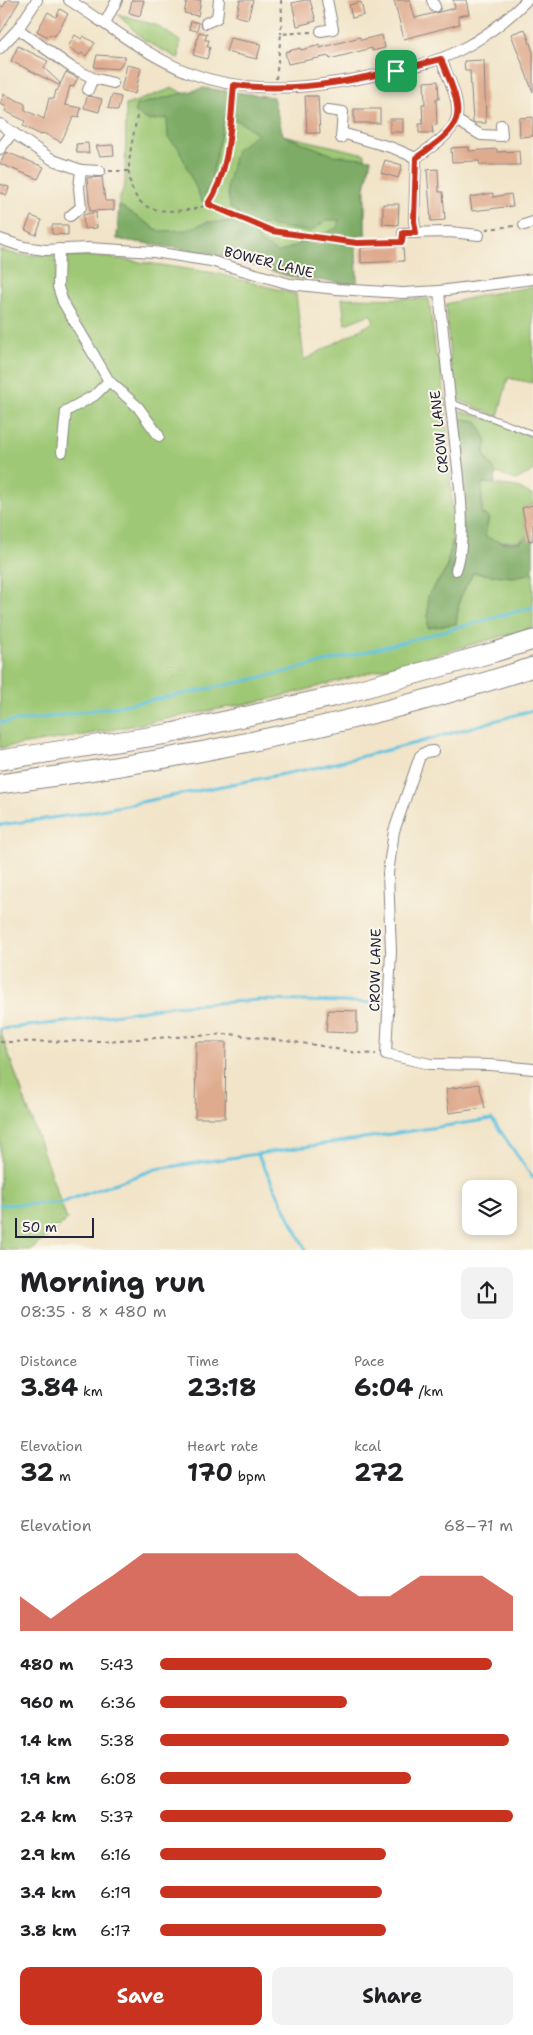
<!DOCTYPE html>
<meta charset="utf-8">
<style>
body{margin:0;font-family:"Shantell Sans",sans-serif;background:#f2f2f2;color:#202124;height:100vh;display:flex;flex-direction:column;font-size:19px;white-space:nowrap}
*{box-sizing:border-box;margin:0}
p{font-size:16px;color:#757577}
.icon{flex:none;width:28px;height:28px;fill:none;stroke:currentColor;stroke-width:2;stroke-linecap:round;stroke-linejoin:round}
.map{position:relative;height:1250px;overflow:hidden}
.sheet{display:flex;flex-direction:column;background:#fff;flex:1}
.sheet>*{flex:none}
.fabs{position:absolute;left:462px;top:1180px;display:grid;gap:10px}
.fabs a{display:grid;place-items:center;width:55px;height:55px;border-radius:10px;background:#fff;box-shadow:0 2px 8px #0003;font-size:25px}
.scale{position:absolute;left:15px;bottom:12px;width:79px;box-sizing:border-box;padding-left:5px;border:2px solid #22223b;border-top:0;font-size:14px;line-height:18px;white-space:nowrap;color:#22223b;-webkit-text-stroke:4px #fbf7ec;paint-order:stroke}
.pin{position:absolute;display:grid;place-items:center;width:42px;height:42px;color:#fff;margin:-21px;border-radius:10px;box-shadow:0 2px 8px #0006}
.round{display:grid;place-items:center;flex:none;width:52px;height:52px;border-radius:10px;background:#f2f2f2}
.headline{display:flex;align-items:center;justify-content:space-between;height:85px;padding:0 20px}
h1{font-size:28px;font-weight:700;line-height:38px}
.stats{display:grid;grid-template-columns:repeat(3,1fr);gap:8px;height:85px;padding:5px 20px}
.stats div{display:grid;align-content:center}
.stats b{font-size:25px;font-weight:700}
.stats small{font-size:14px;font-weight:400}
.stats p{font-size:14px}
.chart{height:140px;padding:10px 20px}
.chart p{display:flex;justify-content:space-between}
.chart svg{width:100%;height:90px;margin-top:5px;fill:#c8321e;opacity:.7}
.action{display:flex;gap:10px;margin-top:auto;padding:10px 20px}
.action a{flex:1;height:58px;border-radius:10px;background:#c8321e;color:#fff;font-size:20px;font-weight:700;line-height:58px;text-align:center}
.action a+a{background:#f2f2f2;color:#202124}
ul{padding:0 20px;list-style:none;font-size:16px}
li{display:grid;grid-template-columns:80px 60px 1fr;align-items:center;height:38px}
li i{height:12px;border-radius:6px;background:#c8321e}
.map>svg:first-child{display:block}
</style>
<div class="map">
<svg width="533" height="1250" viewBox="0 0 533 1250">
<rect width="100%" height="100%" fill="#fbf7ec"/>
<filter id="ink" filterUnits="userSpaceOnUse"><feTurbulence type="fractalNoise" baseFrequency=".02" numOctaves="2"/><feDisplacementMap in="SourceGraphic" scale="10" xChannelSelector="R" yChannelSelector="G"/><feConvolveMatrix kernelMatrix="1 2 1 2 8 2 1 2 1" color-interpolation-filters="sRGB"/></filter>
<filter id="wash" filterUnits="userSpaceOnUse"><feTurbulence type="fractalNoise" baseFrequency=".0096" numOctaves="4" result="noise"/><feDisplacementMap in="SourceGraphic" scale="20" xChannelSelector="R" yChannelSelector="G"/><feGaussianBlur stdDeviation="1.12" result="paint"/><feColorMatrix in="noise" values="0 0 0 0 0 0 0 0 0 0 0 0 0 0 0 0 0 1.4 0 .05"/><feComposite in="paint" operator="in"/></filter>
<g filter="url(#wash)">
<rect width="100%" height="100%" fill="#f1e4c8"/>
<g fill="#9ec874" stroke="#607558">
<path d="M118 15 156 25 180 41 179 59 144 40Z"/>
<path d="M173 88 230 117 253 119 277 117 283 135 365 154V235L356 236 357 284 296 278 216 254 117 239 119 200 125 184 126 105Z"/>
<path d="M0 250 18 255 98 256 215 273 296 294 304 360 374 322 371 314 345 324 342 298 429 299 436 356 450 361 446 304 487 294 533 287V383L508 378 498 417 459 400 454 392 451 364 440 362 446 403 452 506V542L446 570 428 595 456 624 460 598 473 573 513 577 533 573V628L276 698 84 735 0 748Z"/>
<path d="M457 410 497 422 533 436V471L516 480 496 473 484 454 487 441 456 418Z"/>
<path d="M482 483 518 487 533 496V505L522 508 528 535 518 542 492 541 485 536 489 517 482 514Z"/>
<path d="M0 1030 67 1220 31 1250H0Z"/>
</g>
<g fill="#7eac66" stroke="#506750" fill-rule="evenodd">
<path d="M203 88 273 97 283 135 333 155 371 159 364 193 365 235 356 236 357 284 296 278 216 254 117 239 119 205 159 231 187 230 207 222H230L238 212 230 208 227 186 236 150 257 134 245 125 225 115 211 181 202 202 178 147 168 138 167 118 149 121 135 112 136 105ZM327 220H339L337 228 278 253 259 241 261 224 310 232Z"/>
<path d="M456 418 477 421 487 441 484 455 496 473 495 483H482V514L489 517 485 536C493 541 508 545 518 542 524 541 527 536 533 534V573L513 577 473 573 460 598 456 624 428 628V595L446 570 452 542 463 535Z"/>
</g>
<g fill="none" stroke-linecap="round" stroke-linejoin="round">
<g stroke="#62c3e0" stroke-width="3">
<path d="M0 723C181 703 358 655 533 607"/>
<path d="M0 825 80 814 319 767 416 743 533 710"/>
<path d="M0 1029 74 1021 171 1006 260 1000 387 1003"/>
<path d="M258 1155 306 1250"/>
<path d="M0 1205 60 1203 156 1169 492 1119 533 1178"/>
</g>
</g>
<g id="blocks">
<g fill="#dfab8f">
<path d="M7 0H20L0 34V5L3 7Z"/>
<path d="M132 0H144L140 16 129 13Z"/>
<path d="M187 0H201L198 16 184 13Z"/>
<path d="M240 0H253L248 19 236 16Z"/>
<path d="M305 0H310L316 21 297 26 292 3Z"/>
<path d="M394 0H410L415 18 455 8 453 0H466L469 14 458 16 460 24 404 39Z"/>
<path d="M361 2 364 15 352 18 349 5Z"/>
<path d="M60 9 68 14 55 36 50 34 48 37 37 31 48 12 56 17Z"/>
<path d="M191 21 199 23 197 31 189 29Z"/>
<path d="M525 29 533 52V92L511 34Z"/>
<path d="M199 32 207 34 205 40H209L207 47H210L207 59 193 55Z"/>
<path d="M75 35 81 39 83 36 95 43 86 56 82 53 80 55 68 47Z"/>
<path d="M382 35 385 48 372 51V48L330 59 329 56 288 64 285 52 300 48 301 50 320 45V48L360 37 361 40Z"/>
<path d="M230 38 261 44 257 59 226 52Z"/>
<path d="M18 46 48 61 44 68 60 83 59 85 11 61Z"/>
<path d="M97 55 126 57 118 69 94 67Z"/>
<path d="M484 60 486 123H475L473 122 470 71H465L464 61Z"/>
<path d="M127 65 141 68 135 94 121 90Z"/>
<path d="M66 72 78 78 73 87 70 86 65 105 81 108 79 117 74 116 61 142 43 133 41 135 23 126 25 121 5 111 7 107 0 104 4 94 25 104V110L44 119 49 98 54 99 56 90 57 91Z"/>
<path d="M438 81 439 99H436L437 125 432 126 433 133H419V124H423L422 104H425L424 82Z"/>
<path d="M112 95 121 97 118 111 108 108Z"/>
<path d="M90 96 102 99 99 112 84 108 87 97Z"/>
<path d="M305 96H318L320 133H307Z"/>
<rect x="354" y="109" width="26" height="14"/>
<path d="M533 117V136L520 137 519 118Z"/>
<rect x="390" y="119" width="13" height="13"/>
<path d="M88 143 89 153H77L76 144Z"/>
<path d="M113 145 114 155 100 156 96 146Z"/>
<path d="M469 147V151L497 149V152L519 151 520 165H480L479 161 452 162 451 148Z"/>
<path d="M6 152 44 167 38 179 0 164Z"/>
<path d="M385 160 402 165 398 178 381 173Z"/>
<path d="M438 169 439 192H443L445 220 431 221 427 170Z"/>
<path d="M102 177 105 201H114V210L90 211 87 178Z"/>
<path d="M0 184 9 187 7 195 0 193Z"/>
<path d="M493 193V197L511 194 513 206 472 211 470 197Z"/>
<path d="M383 204H399L398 225 383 224Z"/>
<path d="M96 212 97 228 84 229 83 215Z"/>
<path d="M31 216 42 220 36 235 25 230Z"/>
<path d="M52 225H68V235L52 234Z"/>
<path d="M403 246 404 261 361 263V248Z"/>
<path d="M533 505V540L529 541 522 508Z"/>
<path d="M328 1010 357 1011V1033L326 1032Z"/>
<path d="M196 1042H226L225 1118H195Z"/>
<path d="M479 1084 485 1108 449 1113 446 1089Z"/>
</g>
</g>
</g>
<g filter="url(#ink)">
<use href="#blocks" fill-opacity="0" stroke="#8a8382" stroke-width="1"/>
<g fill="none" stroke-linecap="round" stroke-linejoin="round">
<defs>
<path id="service" d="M450 402 533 434"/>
<g id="minor">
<path d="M69 0C108 25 147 56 190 73 252 96 313 88 377 75 405 69 435 63 460 50 484 38 508 19 527 0"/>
<path d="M432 0 435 7"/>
<path d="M105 23 117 0"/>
<path d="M206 23 217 18 219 0"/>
<path d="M18 29 71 67 93 78 88 90"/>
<path d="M321 31 333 29 327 0"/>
<path d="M0 48 18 29 37 0"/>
<path d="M93 78 113 83"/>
<path d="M328 110 343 112 341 138"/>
<path d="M456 120 481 135 502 136 501 125"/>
<path d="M0 124 53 160 81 170 79 188 81 207 70 216"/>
<path d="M342 133 393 148 416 158 414 221 416 233"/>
<path d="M0 149 13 132"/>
<path d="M416 158C429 148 450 136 456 120 462 104 447 74 441 59"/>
<path d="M81 170 100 171"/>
<path d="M524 225 533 222"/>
<path d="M403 233 450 232 479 235"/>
<path d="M0 239 24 247 45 250 89 248 154 252 211 261 290 284 336 289 403 293 439 291 533 279"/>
<path d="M59 249 58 287 63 302 109 381 95 395 66 411 62 452"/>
<path d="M439 291C443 336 448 381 453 425 457 464 469 535 456 570"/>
<path d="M109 381 138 407 159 436"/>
<path d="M433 751 426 752 420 756 394 831 388 873 391 951 386 1054 430 1064 491 1065 533 1069"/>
</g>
<g id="motorway">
<path d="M0 760 167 734 332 697 495 652 533 640"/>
<path d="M0 784C180 760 361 724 533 667"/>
</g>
</defs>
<use href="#service" stroke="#8a8382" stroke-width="7"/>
<use href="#minor" stroke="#8a8382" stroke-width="12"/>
<use href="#motorway" stroke="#8a8382" stroke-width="21"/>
<g stroke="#8a8382" stroke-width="2" stroke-dasharray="4 4" stroke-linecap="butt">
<path d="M281 0 282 14 281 34"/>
<path d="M276 79 281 34 311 32"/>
<path d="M137 116C134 135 125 166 131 185 133 192 137 200 143 204 154 214 193 212 206 205 210 202 213 197 215 193 229 169 230 123 233 95"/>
<path d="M109 171H129"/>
<path d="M208 204 272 231 357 243 399 242"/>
<path d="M486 229 514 226"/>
<path d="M0 1042 101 1041 230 1034 316 1045 357 1053 376 1054"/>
</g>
<use href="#service" stroke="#fff" stroke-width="5"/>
<use href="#minor" stroke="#fff" stroke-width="10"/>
<use href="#motorway" stroke="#fff" stroke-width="19"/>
</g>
</g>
<g fill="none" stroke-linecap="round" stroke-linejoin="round" filter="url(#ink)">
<defs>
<path id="route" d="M441 59C447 74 462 104 456 120 450 136 429 148 416 158L414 221 416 233H403L402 242 357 243 272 231 208 204C231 170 230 124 234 85 306 94 372 77 441 59Z"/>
</defs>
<use href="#route" stroke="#fff" stroke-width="10"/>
<use href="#route" stroke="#c8321e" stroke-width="6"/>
</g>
<g text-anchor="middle" stroke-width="4" stroke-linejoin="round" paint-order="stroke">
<g font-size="14" fill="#22223b" stroke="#fbf7ec">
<text transform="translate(269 262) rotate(14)" y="5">BOWER LANE</text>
<text transform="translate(439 432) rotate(-96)" y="5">CROW LANE</text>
<text transform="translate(375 970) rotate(-89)" y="5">CROW LANE</text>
</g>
</g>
</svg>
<div class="fabs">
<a><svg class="icon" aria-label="layers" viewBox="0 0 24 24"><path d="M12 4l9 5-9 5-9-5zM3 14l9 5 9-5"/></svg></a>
</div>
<div class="scale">50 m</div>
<div class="pin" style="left:396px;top:71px;background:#1e9e55"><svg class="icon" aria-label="arrive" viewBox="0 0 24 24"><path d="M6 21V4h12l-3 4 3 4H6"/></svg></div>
</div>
<section class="sheet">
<div class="headline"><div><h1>Morning run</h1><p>08:35 · 8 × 480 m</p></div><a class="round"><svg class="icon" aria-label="share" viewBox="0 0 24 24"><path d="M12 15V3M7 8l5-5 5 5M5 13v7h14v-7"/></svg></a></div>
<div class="stats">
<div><p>Distance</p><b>3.84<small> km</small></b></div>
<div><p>Time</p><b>23:18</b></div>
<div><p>Pace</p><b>6:04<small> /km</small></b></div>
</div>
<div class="stats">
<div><p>Elevation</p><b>32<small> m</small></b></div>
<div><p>Heart rate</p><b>170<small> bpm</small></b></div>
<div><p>kcal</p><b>272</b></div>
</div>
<div class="chart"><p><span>Elevation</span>68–71 m</p>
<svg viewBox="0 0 160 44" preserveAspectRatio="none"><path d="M0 44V27L10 38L20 27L30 17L40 6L50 6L60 6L70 6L80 6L90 6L100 17L110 27L120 27L130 17L140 17L150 17L160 27V44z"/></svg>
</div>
<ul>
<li><b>480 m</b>5:43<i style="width:94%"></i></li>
<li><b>960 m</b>6:36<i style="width:53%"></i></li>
<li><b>1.4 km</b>5:38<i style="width:99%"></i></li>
<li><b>1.9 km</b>6:08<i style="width:71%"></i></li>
<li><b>2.4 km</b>5:37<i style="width:100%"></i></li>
<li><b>2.9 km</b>6:16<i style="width:64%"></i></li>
<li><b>3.4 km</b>6:19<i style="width:63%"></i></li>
<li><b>3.8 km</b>6:17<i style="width:64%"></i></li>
</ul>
<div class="action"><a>Save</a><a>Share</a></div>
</section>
